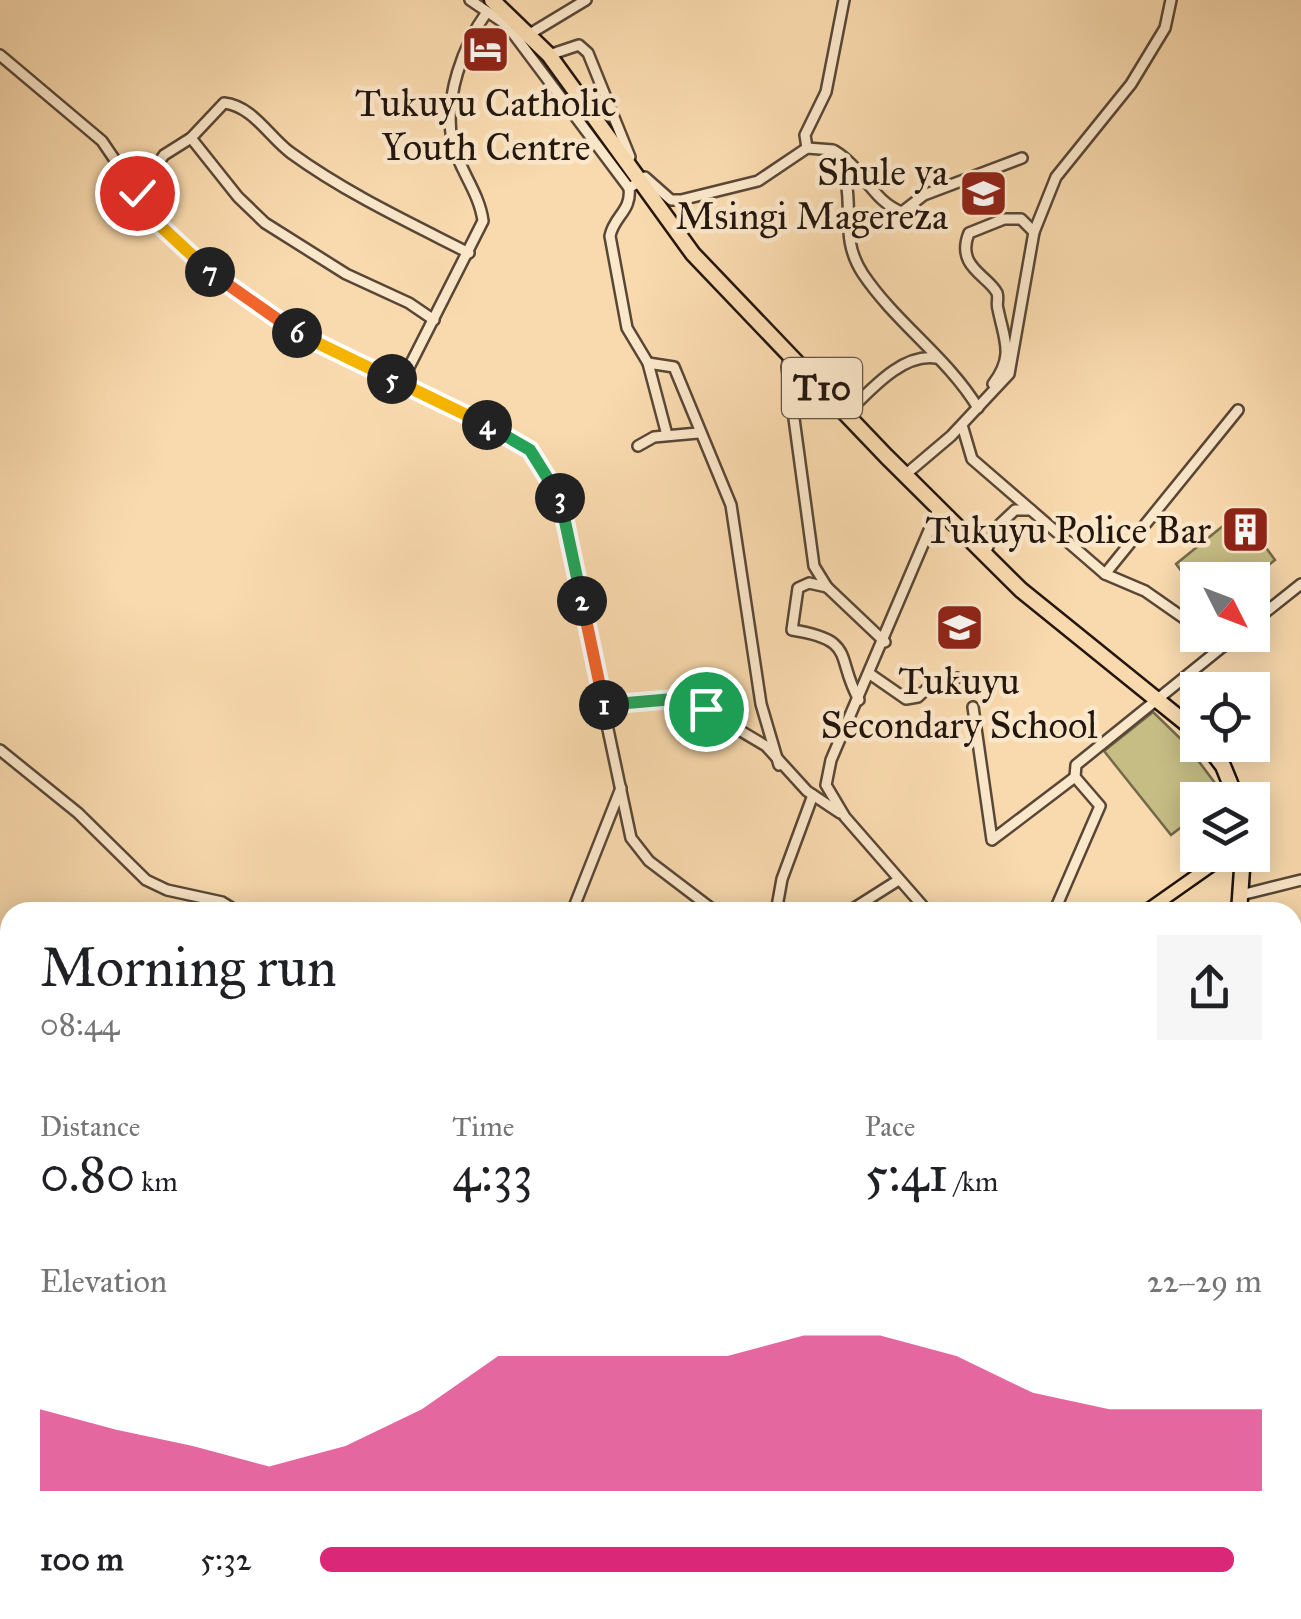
<!DOCTYPE html>
<meta charset="utf-8">
<style>
body{margin:0;font-family:"IM FELL Great Primer",serif;background:#f6f6f6;color:#202124;height:100vh;display:flex;flex-direction:column;font-size:38px;white-space:nowrap}
*{box-sizing:border-box;margin:0}
p{font-size:32px;color:#757577}
.icon{flex:none;width:55px;height:55px;fill:none;stroke:currentColor;stroke-width:2;stroke-linecap:round;stroke-linejoin:round}
.map{position:relative;flex:1;overflow:hidden}
.drawer{position:absolute;left:0px;top:902px;width:1302px;height:718px;display:flex;flex-direction:column;background:#fff;border-radius:30px 30px 0 0;box-shadow:0 5px 25px #0003}
.drawer>*{flex:none}
.needle{width:65px;rotate:132deg}
.buttons{position:absolute;left:1180px;top:562px;display:grid;gap:20px}
.buttons a{display:grid;place-items:center;width:90px;height:90px;border-radius:0px;background:#fff;box-shadow:0 5px 25px #0003;font-size:50px}
.pin{position:absolute;display:grid;place-items:center;width:85px;height:85px;color:#fff;margin:-42px;border:5px solid #fff;border-radius:50%;box-shadow:0 2px 10px #0007}
.km{position:absolute;width:50px;height:50px;margin:-25px;border-radius:50%;background:#222;color:#fff;font-size:28px;line-height:50px;text-align:center}
.round{display:grid;place-items:center;flex:none;width:105px;height:105px;border-radius:0px;background:#f6f6f6}
.head{display:flex;align-items:center;justify-content:space-between;height:170px;padding:0 40px}
h1{font-size:55px;font-weight:600;line-height:75px}
.stats{display:grid;grid-template-columns:repeat(3,1fr);gap:15px;height:170px;padding:10px 40px}
.stats div{display:grid;align-content:center}
.stats b{font-size:50px;font-weight:600}
.stats small{font-size:28px;font-weight:400}
.stats p{font-size:28px}
.chart{height:280px;padding:20px 40px}
.chart p{display:flex;justify-content:space-between}
.chart svg{width:100%;height:180px;margin-top:10px;fill:#db2777;opacity:.7}
ul{padding:0 40px;list-style:none;font-size:32px}
li{display:grid;grid-template-columns:160px 120px 1fr;align-items:center;height:75px}
li i{height:25px;border-radius:12px;background:#db2777}
.map>svg:first-child{display:block}
</style>
<div class="map">
<svg width="1301" height="1619" viewBox="0 0 1301 1619">
<rect width="100%" height="100%" fill="#f9daae"/>
<filter id="stains"><feTurbulence type="fractalNoise" baseFrequency=".002" numOctaves="4"/><feColorMatrix values="0 0 0 0 .2 0 0 0 0 .09 0 0 0 0 .02 0 0 0 .5 -.17"/></filter>
<radialGradient id="worn" r=".72"><stop offset=".6" stop-color="#630" stop-opacity="0"/><stop offset="1" stop-color="#630" stop-opacity=".3"/></radialGradient>
<g fill="#c6bd85" stroke="#746a4a" stroke-width="2.5">
<path d="M1229 521 1247 546 1259 538 1275 560 1249 580 1200 578 1191 584 1176 564Z"/>
<path d="M1153 712 1185 743 1224 795 1218 800H1198L1197 815 1171 835 1104 751Z"/>
</g>
<g fill="none" stroke-linecap="round" stroke-linejoin="round">
<defs>
<g id="minor">
<path d="M470 0 513 29"/>
<path d="M509 28 629 188"/>
<path d="M528 35 586 0"/>
<path d="M0 55 102 141 155 219 225 284 306 339 509 436 529 451 557 489 631 838 649 861 716 912"/>
<path d="M549 55 579 45 588 53 630 157"/>
<path d="M191 138 238 197 265 223 346 274 409 303 434 320"/>
<path d="M807 148 805 135 826 92 844 0"/>
<path d="M835 151C862 167 873 202 902 212L924 195 1022 158"/>
<path d="M645 177 671 200H681L758 181 807 148 833 150C863 197 834 230 863 274 896 323 948 358 978 408"/>
<path d="M639 182 629 188C632 211 614 216 610 236L627 328 648 363 667 435"/>
<path d="M137 193 164 155 191 138 224 103C253 106 269 137 291 153 346 193 408 222 469 253"/>
<path d="M790 354 787 367 814 566 827 587 885 642"/>
<path d="M648 363 674 367 731 505 761 704 779 765"/>
<path d="M401 383 483 221C479 191 458 169 452 140 444 98 463 45 487 12"/>
<path d="M993 384C1015 355 1004 340 998 309 996 304 999 298 997 293 989 276 955 267 969 233L1004 219H1021L1034 232"/>
<path d="M846 414C869 392 901 353 936 358"/>
<path d="M962 425 972 459 1031 510"/>
<path d="M638 446 654 437 698 433"/>
<path d="M905 475 951 436 1009 374 1034 232 1056 177 1131 84 1165 28 1171 0"/>
<path d="M985 553 997 527 1015 510H1031L1105 574 1238 410"/>
<path d="M1105 574 1145 591 1198 628"/>
<path d="M827 587 809 583 798 588 792 630C857 640 835 657 859 700"/>
<path d="M1252 623 1301 584"/>
<path d="M1208 635 1224 646"/>
<path d="M870 674 906 699 918 697 933 683 957 678"/>
<path d="M604 705 685 698 766 746 807 791 840 813"/>
<path d="M973 707 992 840 1075 777"/>
<path d="M0 750 78 813 146 880 167 890 222 902 238 912"/>
<path d="M1241 895 1301 880"/>
<path d="M572 912 621 788"/>
<path d="M776 912 782 879 813 795"/>
<path d="M848 912 897 881"/>
<path d="M928 912 845 817 826 785 831 760 939 507"/>
<path d="M1054 912 1100 806 1075 777 1076 765 1237 635"/>
<path d="M0 1001 10 1000"/>
<path d="M1292 1110 1301 1078"/>
<path d="M1292 1180 1301 1174"/>
<path d="M31 1610 32 1619"/>
<path d="M1267 1610 1270 1619"/>
<path d="M570 1616 577 1610"/>
<path d="M858 1619 859 1610"/>
</g>
<g id="major">
<path d="M1145 912 1226 855"/>
<path d="M0 1486H10"/>
</g>
<g id="highway">
<path d="M492 0 549 55 693 254 886 456 1021 590 1198 733"/>
<path d="M1207 745 1223 766 1237 800"/>
<path d="M1239 912 1243 855"/>
<path d="M1292 1064 1301 1067"/>
</g>
</defs>
<use href="#minor" stroke="#584736" stroke-width="14"/>
<use href="#major" stroke="#23160e" stroke-width="16"/>
<use href="#highway" stroke="#23160e" stroke-width="19"/>
<use href="#minor" stroke="#fbe7ca" stroke-width="9"/>
<use href="#major" stroke="#f9daae" stroke-width="11"/>
<use href="#highway" stroke="#f9daae" stroke-width="14"/>
</g>
<g fill="none" stroke-linecap="round" stroke-linejoin="round">
<defs>
<path id="split-1" d="M604 705 685 698 706 709"/>
<path id="split-2" d="M582 601 604 705"/>
<path id="split-3" d="M560 498 582 601"/>
<path id="split-4" d="M487 425 530 450 560 498"/>
<path id="split-5" d="M392 379 487 425"/>
<path id="split-6" d="M297 333 392 379"/>
<path id="split-7" d="M210 272 297 333"/>
<path id="split-8" d="M137 193 154 220 210 272"/>
</defs>
<use href="#split-1" stroke="#fff" stroke-width="20"/>
<use href="#split-2" stroke="#fff" stroke-width="20"/>
<use href="#split-3" stroke="#fff" stroke-width="20"/>
<use href="#split-4" stroke="#fff" stroke-width="20"/>
<use href="#split-5" stroke="#fff" stroke-width="20"/>
<use href="#split-6" stroke="#fff" stroke-width="20"/>
<use href="#split-7" stroke="#fff" stroke-width="20"/>
<use href="#split-8" stroke="#fff" stroke-width="20"/>
<use href="#split-1" stroke="#22a559" stroke-width="12"/>
<use href="#split-2" stroke="#f0652b" stroke-width="12"/>
<use href="#split-3" stroke="#22a559" stroke-width="12"/>
<use href="#split-4" stroke="#22a559" stroke-width="12"/>
<use href="#split-5" stroke="#f5b400" stroke-width="12"/>
<use href="#split-6" stroke="#f5b400" stroke-width="12"/>
<use href="#split-7" stroke="#f0652b" stroke-width="12"/>
<use href="#split-8" stroke="#f5b400" stroke-width="12"/>
</g>
<defs>
<symbol id="hotel-square" viewBox="-11 -11 22 22"><rect x="-9" y="-9" width="18" height="18" rx="4" fill="#8f2418" stroke="#fbe7ca"/><path d="M-6-4.5h1.5V1H6V5H4.5V3h-9V5H-6ZM-4 0a1.8 1.8 0 1 1 3.6 0ZM.5 0V-2.5h3Q6-2.5 6 0Z" fill="#fff"/></symbol>
<symbol id="school-square" viewBox="-11 -11 22 22"><rect x="-9" y="-9" width="18" height="18" rx="4" fill="#8f2418" stroke="#fbe7ca"/><path d="M0-5L7-2L0 1L-7-2ZM-4 1L0 2.5L4 1V4Q0 6-4 4Z" fill="#fff"/></symbol>
<symbol id="building-square" viewBox="-11 -11 22 22"><rect x="-9" y="-9" width="18" height="18" rx="4" fill="#8f2418" stroke="#fbe7ca"/><path d="M-4-6H4V6H1V3H-1V6H-4ZM-2.5-4.3h1.7v1.8h-1.7ZM.8-4.3h1.7v1.8H.8ZM-2.5-1h1.7V.8h-1.7ZM.8-1h1.7V.8H.8Z" fill="#fff"/></symbol>
</defs>
<g fill-rule="evenodd">
<use href="#hotel-square" x="458" y="22" width="55" height="55"/>
<use href="#school-square" x="956" y="166" width="55" height="55"/>
<use href="#building-square" x="1218" y="502" width="55" height="55"/>
<use href="#school-square" x="932" y="600" width="55" height="55"/>
</g>
<g text-anchor="middle" stroke-width="9" stroke-linejoin="round" paint-order="stroke">
<rect fill="#fbe7ca" stroke="#645546" stroke-width="2.5" x="782" y="358" width="80" height="60" rx="8"/>
<g font-size="35" font-weight="bold" fill="#23160e">
<text x="822" y="400">T10</text>
</g>
<g font-size="38" fill="#23160e" stroke="#fbe7ca">
<text x="486" y="116">Tukuyu Catholic<tspan x="486" dy="44">Youth Centre</tspan></text>
<text x="948" y="185" text-anchor="end">Shule ya<tspan x="948" dy="44">Msingi Magereza</tspan></text>
<text x="1211" y="543" text-anchor="end">Tukuyu Police Bar</text>
<text x="959" y="694">Tukuyu<tspan x="959" dy="44">Secondary School</tspan></text>
</g>
</g>
<rect width="100%" height="100%" filter="url(#stains)"/>
<rect width="100%" height="100%" fill="url(#worn)"/>
</svg>
<div class="buttons">
<a><svg class="needle" viewBox="-14 -14 28 28"><path d="M0-13l5 13h-10z" fill="#e53935"/><path d="M0 13l5-13h-10z" fill="#757577"/></svg></a>
<a><svg class="icon" aria-label="locate" viewBox="0 0 24 24"><circle cx="12" cy="12" r="6"/><path d="M12 2v4M12 18v4M2 12h4M18 12h4"/></svg></a>
<a><svg class="icon" aria-label="layers" viewBox="0 0 24 24"><path d="M12 4l9 5-9 5-9-5zM3 14l9 5 9-5"/></svg></a>
</div>
<div class="pin" style="left:706px;top:709px;background:#1e9e55"><svg class="icon" aria-label="arrive" viewBox="0 0 24 24"><path d="M6 21V4h12l-3 4 3 4H6"/></svg></div>
<div class="pin" style="left:137px;top:193px;background:#d93025"><svg class="icon" aria-label="check" viewBox="0 0 24 24"><path d="M5 12l5 5 9-10"/></svg></div>
<b class="km" style="left:604px;top:705px">1</b>
<b class="km" style="left:582px;top:601px">2</b>
<b class="km" style="left:560px;top:498px">3</b>
<b class="km" style="left:487px;top:425px">4</b>
<b class="km" style="left:392px;top:379px">5</b>
<b class="km" style="left:297px;top:333px">6</b>
<b class="km" style="left:210px;top:272px">7</b>
<section class="drawer">
<div class="head"><div><h1>Morning run</h1><p>08:44</p></div><a class="round"><svg class="icon" aria-label="share" viewBox="0 0 24 24"><path d="M12 15V3M7 8l5-5 5 5M5 13v7h14v-7"/></svg></a></div>
<div class="stats">
<div><p>Distance</p><b>0.80<small> km</small></b></div>
<div><p>Time</p><b>4:33</b></div>
<div><p>Pace</p><b>5:41<small> /km</small></b></div>
</div>
<div class="chart"><p><span>Elevation</span>22–29 m</p>
<svg viewBox="0 0 160 44" preserveAspectRatio="none"><path d="M0 44V24L10 29L20 33L30 38L40 33L50 24L60 11L70 11L80 11L90 11L100 6L110 6L120 11L130 20L140 24L150 24L160 24V44z"/></svg>
</div>
<ul>
<li><b>100 m</b>5:32<i style="width:97%"></i></li>
</ul>
</section>
</div>
